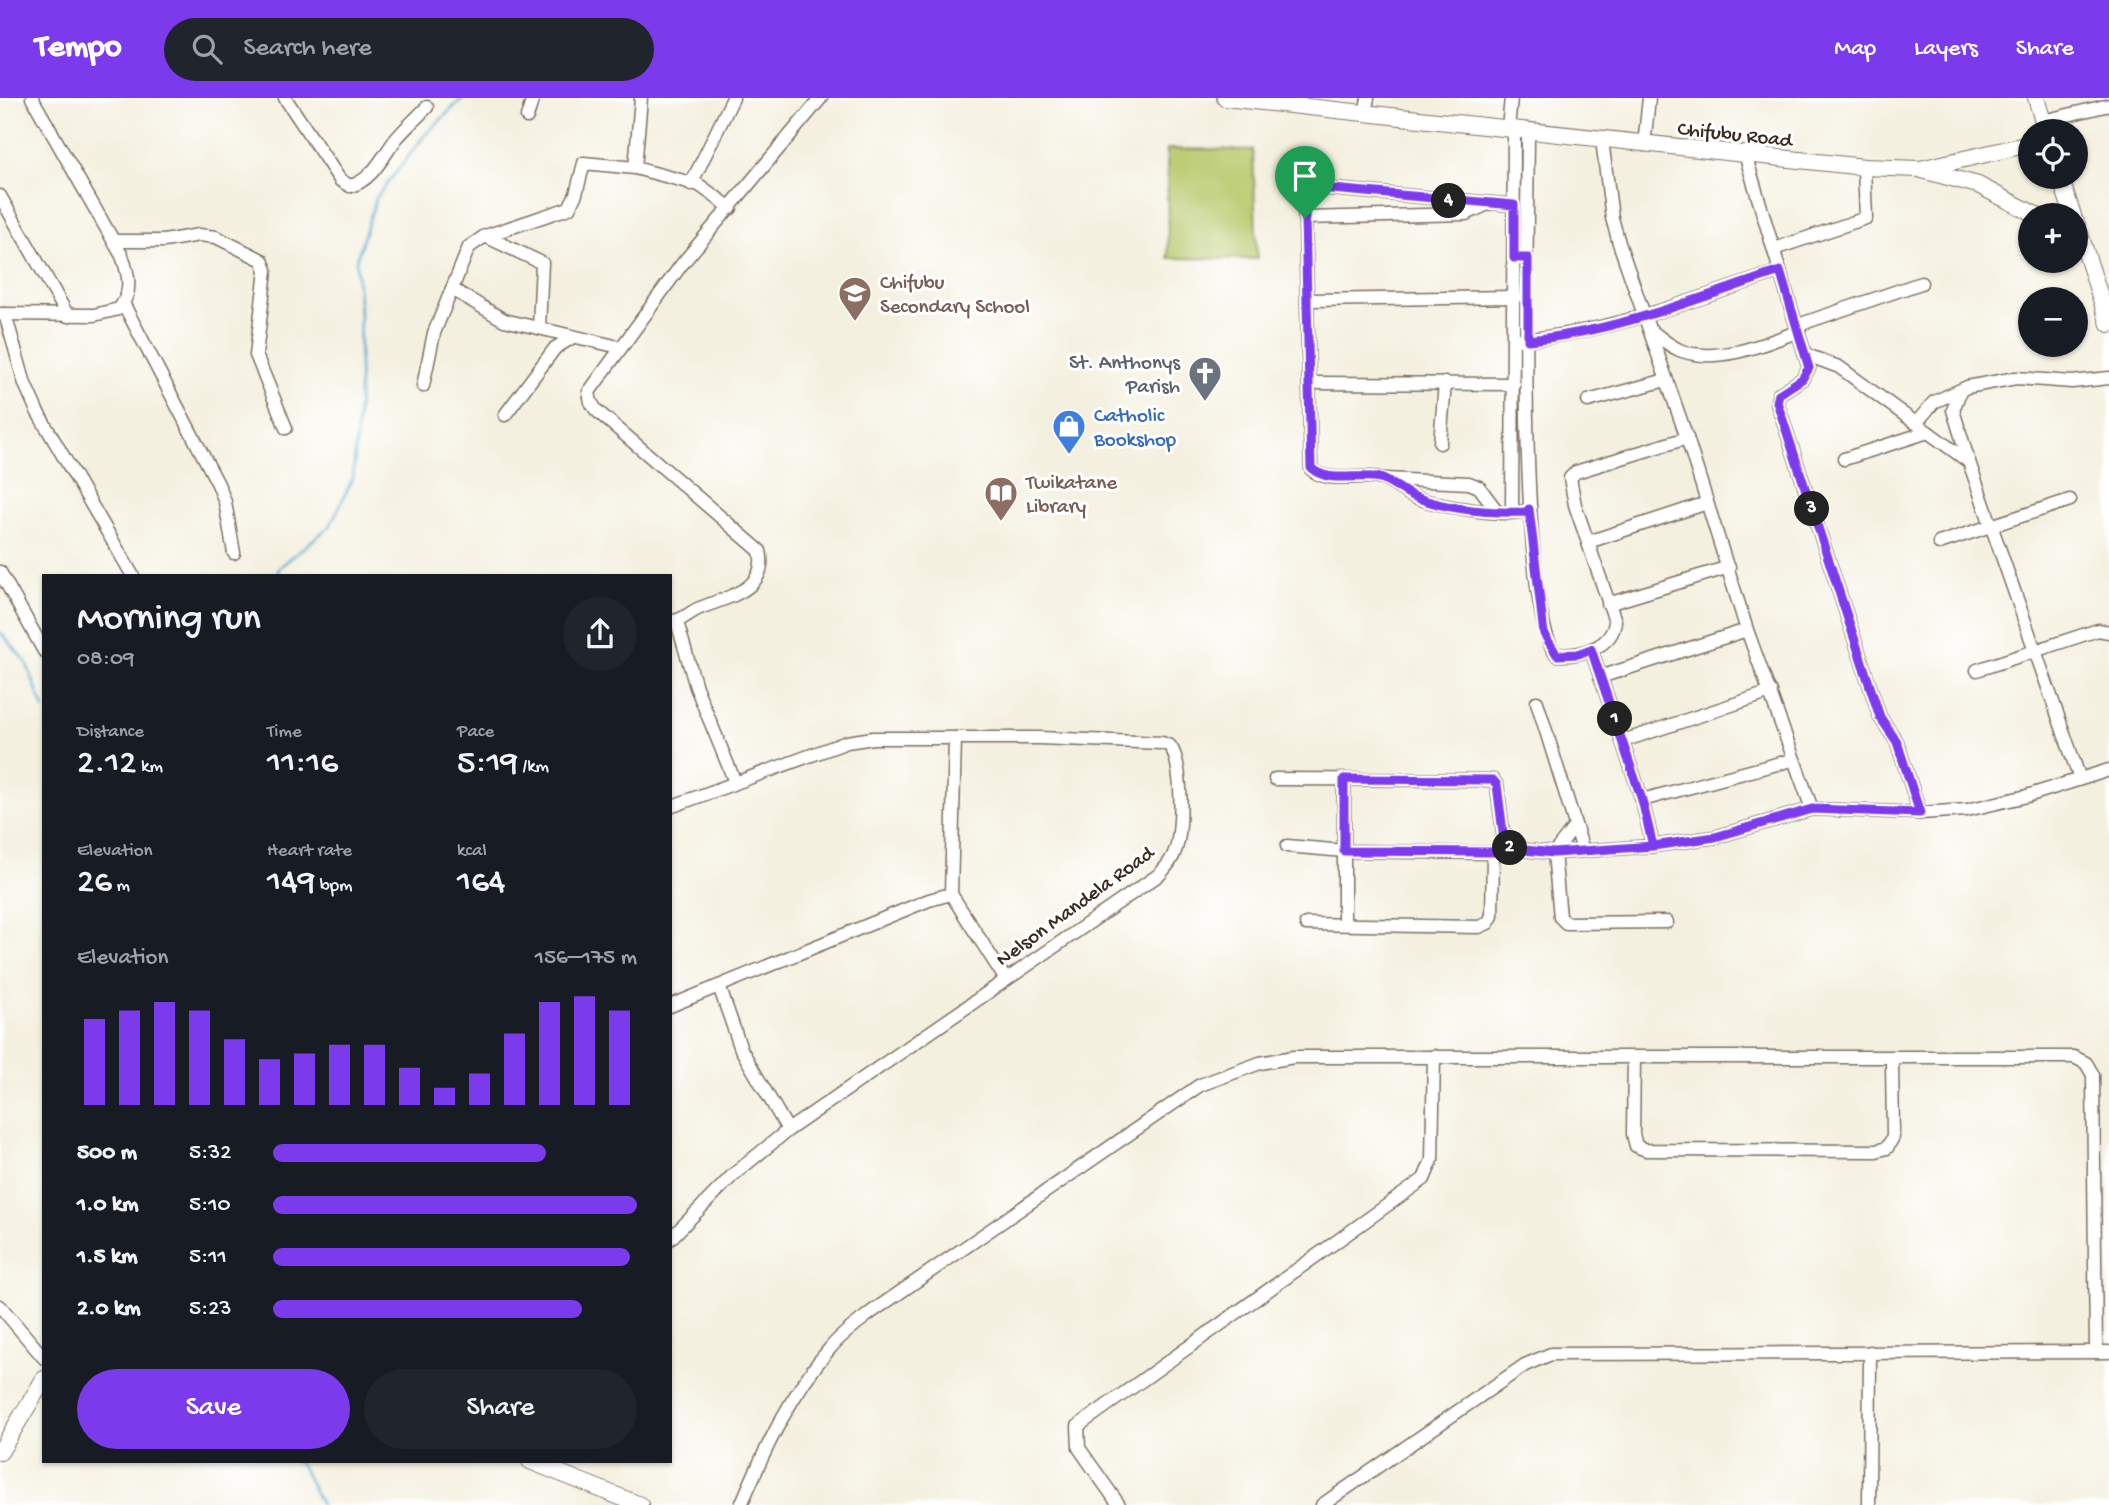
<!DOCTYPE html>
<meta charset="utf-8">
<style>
body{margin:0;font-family:"Gochi Hand",sans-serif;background:#20242c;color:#f1f3f6;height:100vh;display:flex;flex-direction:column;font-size:26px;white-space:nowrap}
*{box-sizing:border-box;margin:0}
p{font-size:23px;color:#9ea1a6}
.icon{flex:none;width:38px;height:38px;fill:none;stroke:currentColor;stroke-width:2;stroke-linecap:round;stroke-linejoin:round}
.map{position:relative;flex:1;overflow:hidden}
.drawer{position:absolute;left:42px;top:476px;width:630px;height:889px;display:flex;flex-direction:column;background:#171b24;border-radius:0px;box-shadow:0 2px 5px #0004}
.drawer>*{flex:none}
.buttons{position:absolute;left:2018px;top:21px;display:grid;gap:14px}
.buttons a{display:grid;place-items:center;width:70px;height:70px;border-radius:50%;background:#171b24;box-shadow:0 2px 5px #0004;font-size:35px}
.pin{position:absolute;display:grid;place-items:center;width:60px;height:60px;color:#fff;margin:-72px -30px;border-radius:50% 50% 50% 0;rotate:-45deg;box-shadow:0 0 7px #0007}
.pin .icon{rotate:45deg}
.km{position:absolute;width:35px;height:35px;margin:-18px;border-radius:50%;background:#222;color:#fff;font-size:19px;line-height:35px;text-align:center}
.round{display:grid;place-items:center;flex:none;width:74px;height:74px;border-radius:37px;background:#20242c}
.headline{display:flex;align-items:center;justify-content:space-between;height:119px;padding:0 35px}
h1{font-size:38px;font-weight:600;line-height:52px}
.metrics{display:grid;grid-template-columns:repeat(3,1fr);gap:10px;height:119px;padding:7px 35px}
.metrics div{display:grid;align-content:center}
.metrics b{font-size:35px;font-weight:600}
.metrics small{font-size:19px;font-weight:400}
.metrics p{font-size:19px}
.chart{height:196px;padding:14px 35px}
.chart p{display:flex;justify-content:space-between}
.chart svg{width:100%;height:126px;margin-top:7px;stroke:#7c3aed;stroke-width:6}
.primary-button{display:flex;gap:14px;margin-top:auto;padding:14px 35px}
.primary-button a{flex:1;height:80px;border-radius:42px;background:#7c3aed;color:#fff;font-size:28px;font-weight:600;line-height:80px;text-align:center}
.primary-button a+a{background:#20242c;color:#f1f3f6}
ul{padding:0 35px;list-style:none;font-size:23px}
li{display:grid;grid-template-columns:112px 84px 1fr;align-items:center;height:52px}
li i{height:18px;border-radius:9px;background:#7c3aed}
header{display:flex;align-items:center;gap:42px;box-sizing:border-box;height:98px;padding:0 35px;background:#7c3aed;color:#fff}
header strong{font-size:33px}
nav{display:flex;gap:38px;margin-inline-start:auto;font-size:24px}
.search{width:490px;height:63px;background:#20242c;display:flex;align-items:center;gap:18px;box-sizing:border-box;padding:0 24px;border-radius:38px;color:#9ea1a6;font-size:26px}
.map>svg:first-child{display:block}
</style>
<header>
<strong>Tempo</strong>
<div class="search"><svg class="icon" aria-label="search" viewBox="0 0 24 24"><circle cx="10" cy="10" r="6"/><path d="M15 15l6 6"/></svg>Search here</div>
<nav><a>Map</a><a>Layers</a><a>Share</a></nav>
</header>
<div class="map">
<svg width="2109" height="1407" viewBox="0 0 2109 1407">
<rect width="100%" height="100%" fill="#fff"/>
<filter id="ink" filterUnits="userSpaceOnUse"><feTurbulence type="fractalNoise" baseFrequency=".0143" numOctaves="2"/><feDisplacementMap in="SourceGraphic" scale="14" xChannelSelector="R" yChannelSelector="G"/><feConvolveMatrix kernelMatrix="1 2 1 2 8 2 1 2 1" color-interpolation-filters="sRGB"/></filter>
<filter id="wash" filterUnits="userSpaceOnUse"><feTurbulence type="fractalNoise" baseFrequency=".00686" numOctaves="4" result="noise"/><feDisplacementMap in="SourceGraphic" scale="28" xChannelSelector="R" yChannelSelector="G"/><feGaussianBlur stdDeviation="1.57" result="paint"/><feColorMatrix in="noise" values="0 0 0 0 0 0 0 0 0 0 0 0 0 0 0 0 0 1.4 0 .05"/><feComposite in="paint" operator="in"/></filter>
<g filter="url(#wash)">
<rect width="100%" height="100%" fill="#f4f0df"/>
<path fill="#b7c96c" stroke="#797a45" stroke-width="2" d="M1167 51 1253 52 1257 161 1168 160Z"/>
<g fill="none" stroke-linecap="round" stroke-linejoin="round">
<g stroke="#4fa4cb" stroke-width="2.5">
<path d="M276 478 280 469 330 428 353 380 359 299 360 216 356 163 376 100 425 37 463 0"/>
<path d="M0 534 26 564 44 611"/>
<path d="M295 1363 301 1367 321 1407"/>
</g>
</g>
</g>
<g filter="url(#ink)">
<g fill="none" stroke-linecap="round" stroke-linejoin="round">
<defs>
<g id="street">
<path d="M285 0 340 82 350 88C372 83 383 58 396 41 405 30 417 20 427 9"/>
<path d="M1365 16 1368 0"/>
<path d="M527 19 533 0"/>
<path d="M2043 23 2109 7"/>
<path d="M1508 30 1511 0"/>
<path d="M1528 33C1528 111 1515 518 1557 557 1581 558 1613 549 1615 523L1575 407 1570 380 1576 374 1687 340"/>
<path d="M1602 42 1612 120 1619 145 1687 340 1747 532 1812 711"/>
<path d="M1644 47 1649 0"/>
<path d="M1745 56 1809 270 1802 281 1779 296 1777 304 1880 619 1897 644 1920 715"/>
<path d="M635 70 641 0"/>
<path d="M691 86 733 0"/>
<path d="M0 98 68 218"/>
<path d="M1514 107 1309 89 1305 94V120L1311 371C1327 386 1359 376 1379 380 1392 383 1404 395 1417 400 1437 407 1512 422 1529 411"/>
<path d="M1305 120 1466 116 1488 106"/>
<path d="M485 138 542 165 539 230"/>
<path d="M114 143H164L199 137 216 139 262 162 266 172 256 257 286 330"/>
<path d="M1774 151 1866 120 1864 69"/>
<path d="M452 191 504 222 619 249"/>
<path d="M1309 202 1515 199"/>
<path d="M123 205 218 386 225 404 234 455"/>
<path d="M0 216 94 217 119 211C133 194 129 177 122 158L32 0"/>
<path d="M5 216 25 286 37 313 133 478"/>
<path d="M1798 227 1921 185"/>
<path d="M1650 232C1660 239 1670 249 1682 253 1720 266 1764 246 1799 233"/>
<path d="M1521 242C1610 235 1695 201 1780 173"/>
<path d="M1807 257 1839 269 1969 364 2080 681"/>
<path d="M1309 285 1514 286"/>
<path d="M423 288 434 235 469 149 485 138 569 110 576 96 584 65 635 70 699 87 731 110"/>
<path d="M1960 294 1953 312 1969 364"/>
<path d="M1588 303 1666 282"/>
<path d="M505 317 555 250 573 239"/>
<path d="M1917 324 1934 304 1967 289 2016 280 2072 284 2109 280"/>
<path d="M1440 345 1445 285"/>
<path d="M1844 361 1928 334"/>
<path d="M1385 381 1469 385 1479 389 1497 413"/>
<path d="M1512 414 1514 31"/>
<path d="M1588 444 1707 405"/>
<path d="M1939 445 2070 402"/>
<path d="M0 474 44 553"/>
<path d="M1608 506 1729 469"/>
<path d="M670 523C682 524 689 514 700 510 727 499 769 492 760 453L596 312 591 304 589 294 682 166 821 0"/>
<path d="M677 524 696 589 735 684"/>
<path d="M1591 551 1642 702 1653 748"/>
<path d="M1977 572 2098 532 2109 534"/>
<path d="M1600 579 1747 532"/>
<path d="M1537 604 1583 752"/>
<path d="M1623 643 1771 594"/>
<path d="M1275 681 1493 682 1497 687 1505 750"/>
<path d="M1344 681V824"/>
<path d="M1642 702 1792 662"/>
<path d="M670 709 847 644 873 640H1039L1162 645 1170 648C1183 664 1183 733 1175 753 1172 763 1166 769 1160 776L788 1032 733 1077 670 1141"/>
<path d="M1575 728 1554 755 1560 819 1566 825 1667 824"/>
<path d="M1287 748 1344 753 1493 755 1505 750 1554 755 1653 748 1715 739 1812 711 1920 715 1967 712 2027 698 2109 672"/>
<path d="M951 796 1006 882"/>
<path d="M1306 826 1479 829 1488 825 1492 818 1493 755"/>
<path d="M719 888 741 951 788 1032"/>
<path d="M670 908 929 802 951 796 955 640"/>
<path d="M1634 960 1633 1036 1636 1048 1646 1052 1876 1053 1887 1050 1893 1039 1892 960"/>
<path d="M0 1208 44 1260"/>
<path d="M741 1407C765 1351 791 1294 832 1248 843 1235 859 1224 873 1213L1200 987 1260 965 1294 959H2074L2086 965 2093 977 2096 1254"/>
<path d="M1119 1407 1079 1350 1078 1328 1424 1081 1432 1062 1434 958"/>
<path d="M1322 1407 1525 1267 1551 1256 2109 1254"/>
<path d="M1869 1407 1870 1254"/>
</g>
<g id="secondary">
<path d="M1225 0 1864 69 1920 71 2030 46"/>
<path d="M2036 0 2046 33"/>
<path d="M1922 72 1978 87 2036 117"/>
<path d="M2060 79 2073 117"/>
<path d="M2076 124 2109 226"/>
<path d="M0 1354 44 1281"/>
<path d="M530 1363 640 1407"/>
</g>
</defs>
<use href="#street" stroke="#7c6f62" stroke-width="15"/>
<use href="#secondary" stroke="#7c6f62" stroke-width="18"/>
<use href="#street" stroke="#fff" stroke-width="12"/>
<use href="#secondary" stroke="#fff" stroke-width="16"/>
</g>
</g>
<g fill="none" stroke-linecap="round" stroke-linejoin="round" filter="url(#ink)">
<defs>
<path id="route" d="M1305 120 1311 370C1328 386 1359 375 1380 380 1393 384 1405 396 1418 400 1451 412 1491 415 1526 414L1529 411 1544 536 1557 557 1578 556 1591 551 1642 702 1653 748 1554 755 1505 750 1497 687 1493 682 1344 681V753L1493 754 1505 750 1554 755 1653 748 1715 739 1812 711 1920 715 1897 644 1880 619 1777 304 1779 296 1802 281 1809 270 1780 173C1698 200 1615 234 1528 242V160H1514V107L1309 89 1306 94 1305 120"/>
</defs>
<use href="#route" stroke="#fff" stroke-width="14"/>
<use href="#route" stroke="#7c3aed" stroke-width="9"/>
</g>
<defs>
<symbol id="school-pin" viewBox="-11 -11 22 30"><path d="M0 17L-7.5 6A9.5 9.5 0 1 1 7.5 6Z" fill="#8d6e63" stroke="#fff"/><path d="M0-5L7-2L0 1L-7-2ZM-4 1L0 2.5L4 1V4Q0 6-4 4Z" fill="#fff"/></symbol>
<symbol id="church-pin" viewBox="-11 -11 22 30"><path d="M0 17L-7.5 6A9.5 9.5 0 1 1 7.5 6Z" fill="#6b7280" stroke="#fff"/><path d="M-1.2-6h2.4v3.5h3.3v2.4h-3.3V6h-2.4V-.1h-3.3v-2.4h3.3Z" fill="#fff"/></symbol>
<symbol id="shop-pin" viewBox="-11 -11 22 30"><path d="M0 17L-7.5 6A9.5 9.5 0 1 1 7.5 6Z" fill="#3f7fe0" stroke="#fff"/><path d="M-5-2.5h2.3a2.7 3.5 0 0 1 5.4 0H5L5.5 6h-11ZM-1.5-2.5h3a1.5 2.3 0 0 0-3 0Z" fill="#fff"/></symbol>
<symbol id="library-pin" viewBox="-11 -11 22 30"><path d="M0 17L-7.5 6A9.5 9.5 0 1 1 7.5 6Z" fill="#8d6e63" stroke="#fff"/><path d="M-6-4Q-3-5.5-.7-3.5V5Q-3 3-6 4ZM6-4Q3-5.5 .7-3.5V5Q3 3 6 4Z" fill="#fff"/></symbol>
</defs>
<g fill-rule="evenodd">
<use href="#school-pin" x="836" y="176" width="38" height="52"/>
<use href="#church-pin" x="1186" y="256" width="38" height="52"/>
<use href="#shop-pin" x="1050" y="309" width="38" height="52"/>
<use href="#library-pin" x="982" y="376" width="38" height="52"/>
</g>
<g text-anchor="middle" stroke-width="6" stroke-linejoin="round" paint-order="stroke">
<g font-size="21" fill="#3b2a1e" stroke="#fff">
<text transform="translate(1735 35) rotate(6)" y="7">Chifubu Road</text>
<text transform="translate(1074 807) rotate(-36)" y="7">Nelson Mandela Road</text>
</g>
<g font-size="21" fill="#785e54" stroke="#fff" text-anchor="start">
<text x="880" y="190">Chifubu<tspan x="880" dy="24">Secondary School</tspan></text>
<text x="1026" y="390">Twikatane<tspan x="1026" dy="24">Library</tspan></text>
</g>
<g font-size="21" fill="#5b616d" stroke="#fff" text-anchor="end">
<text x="1180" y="270">St. Anthonys<tspan x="1180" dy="24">Parish</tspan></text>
</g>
<g font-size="21" fill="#366cbe" stroke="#fff" text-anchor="start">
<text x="1094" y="323">Catholic<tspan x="1094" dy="24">Bookshop</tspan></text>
</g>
</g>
</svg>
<div class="buttons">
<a><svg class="icon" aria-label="locate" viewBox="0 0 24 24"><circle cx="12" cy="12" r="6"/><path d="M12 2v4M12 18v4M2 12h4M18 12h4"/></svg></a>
<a>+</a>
<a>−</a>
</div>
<div class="pin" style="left:1305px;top:120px;background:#1e9e55"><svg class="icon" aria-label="arrive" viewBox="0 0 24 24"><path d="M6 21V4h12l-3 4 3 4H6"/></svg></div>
<b class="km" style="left:1615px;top:621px">1</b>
<b class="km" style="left:1510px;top:750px">2</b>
<b class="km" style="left:1812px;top:411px">3</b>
<b class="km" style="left:1449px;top:103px">4</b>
<section class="drawer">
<div class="headline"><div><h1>Morning run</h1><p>08:09</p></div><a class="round"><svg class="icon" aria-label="share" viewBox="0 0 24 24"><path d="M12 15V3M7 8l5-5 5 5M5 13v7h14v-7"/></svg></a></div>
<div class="metrics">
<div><p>Distance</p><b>2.12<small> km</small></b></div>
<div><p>Time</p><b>11:16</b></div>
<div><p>Pace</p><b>5:19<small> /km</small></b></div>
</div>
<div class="metrics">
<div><p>Elevation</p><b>26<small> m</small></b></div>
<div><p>Heart rate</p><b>149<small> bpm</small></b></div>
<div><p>kcal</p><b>164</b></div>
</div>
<div class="chart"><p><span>Elevation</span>156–175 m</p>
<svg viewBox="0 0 160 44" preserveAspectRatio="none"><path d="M5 44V14M15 44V11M25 44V8M35 44V11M45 44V21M55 44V28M65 44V26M75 44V23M85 44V23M95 44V31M105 44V38M115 44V33M125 44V19M135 44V8M145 44V6M155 44V11"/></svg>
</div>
<ul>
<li><b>500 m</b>5:32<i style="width:75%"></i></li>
<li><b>1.0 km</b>5:10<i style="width:100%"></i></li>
<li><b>1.5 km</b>5:11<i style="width:98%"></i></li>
<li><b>2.0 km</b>5:23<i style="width:85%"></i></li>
</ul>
<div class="primary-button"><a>Save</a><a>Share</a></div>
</section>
</div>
